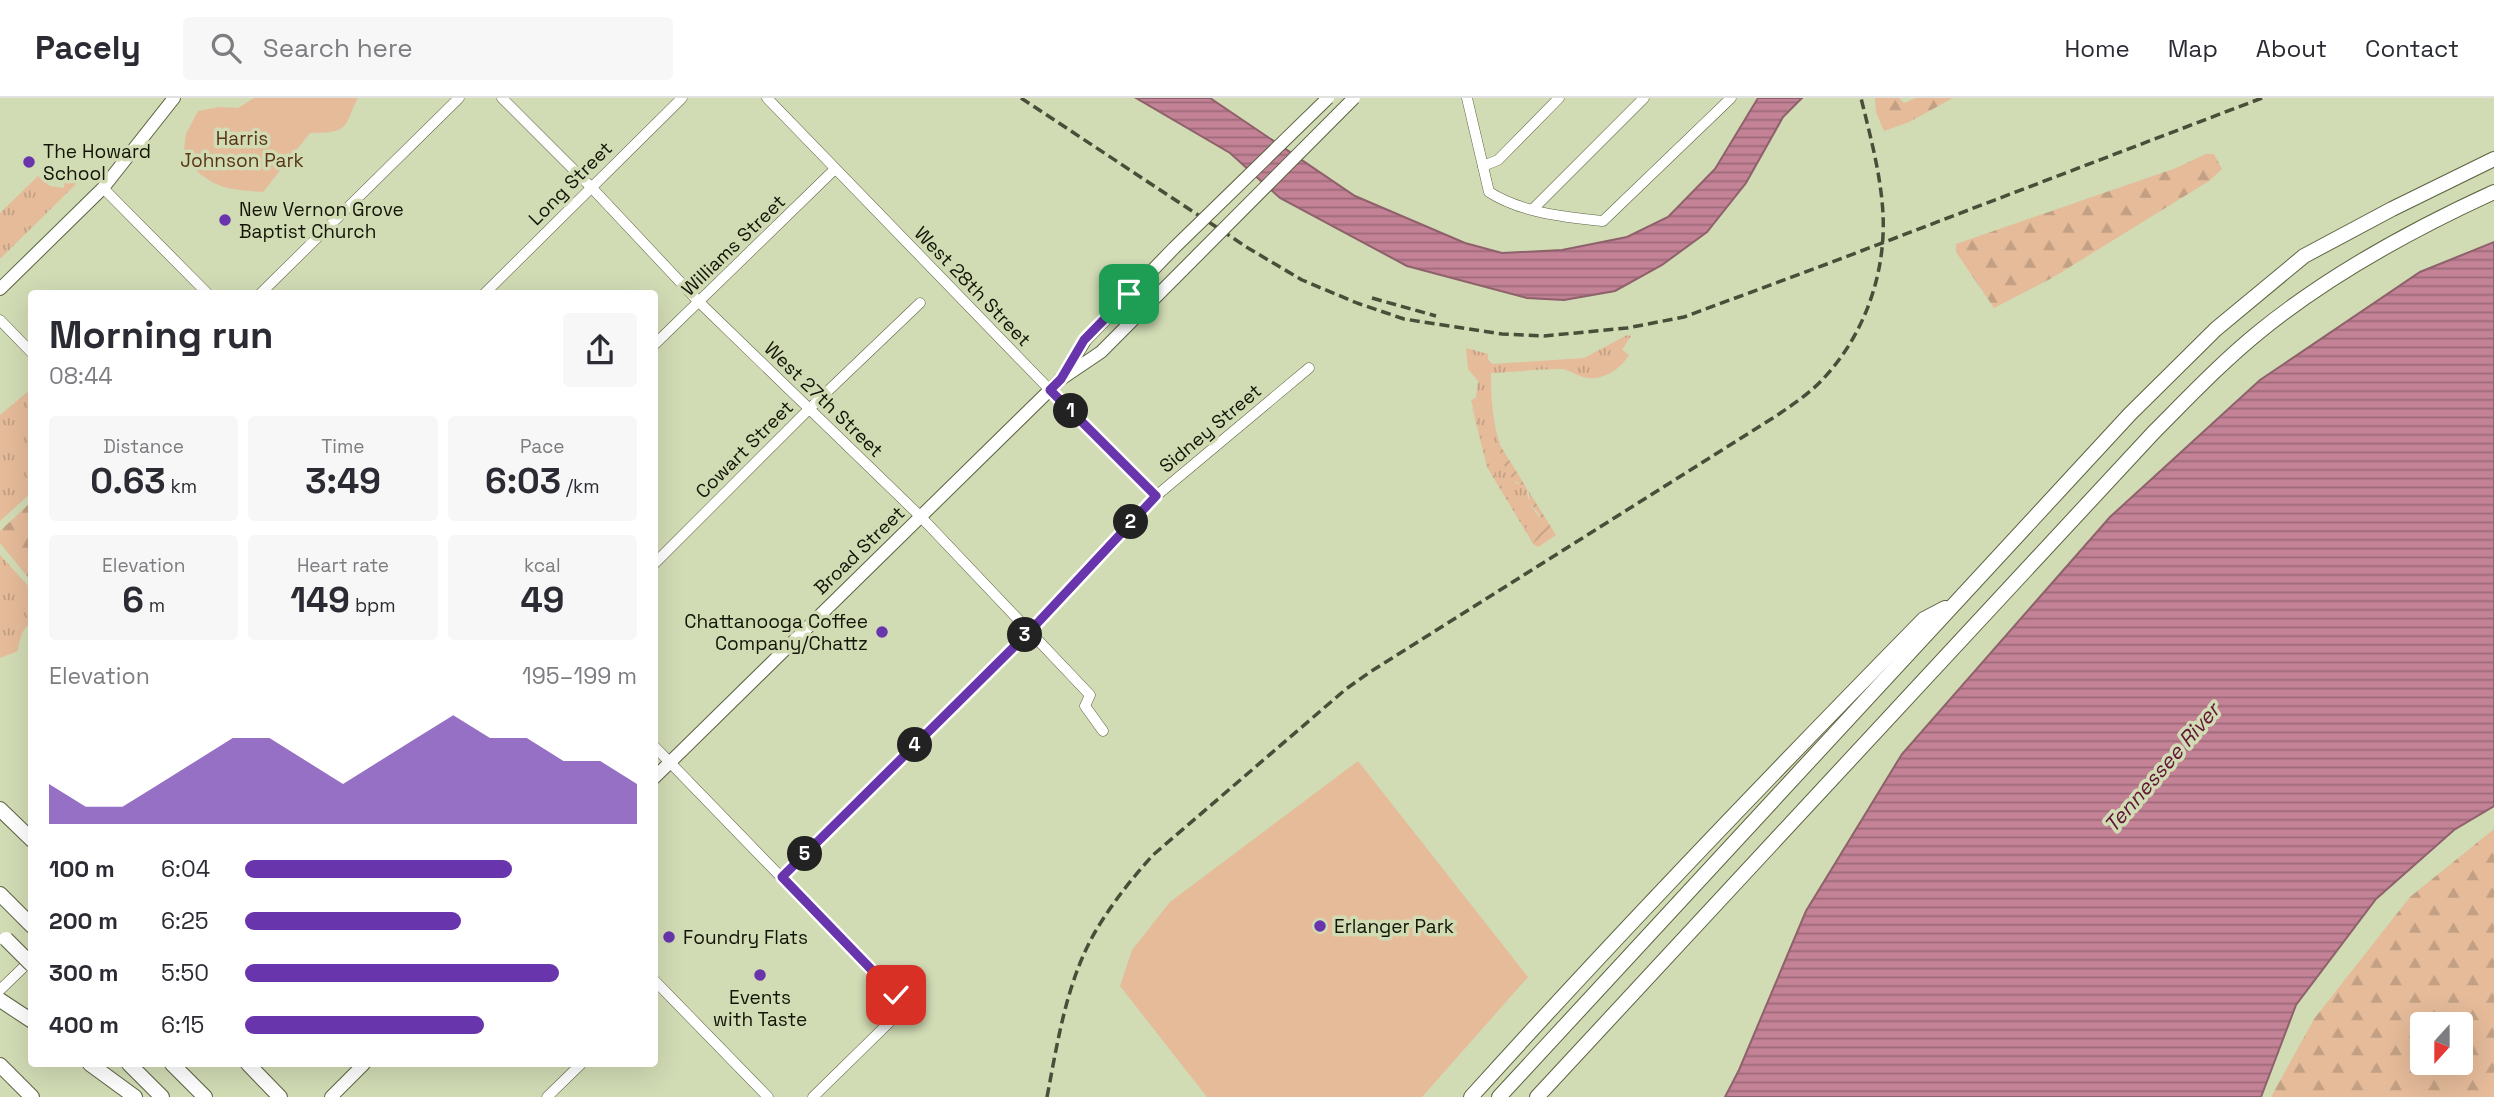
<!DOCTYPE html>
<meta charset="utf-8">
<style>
body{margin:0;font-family:"Space Grotesk",sans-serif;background:#f7f7f7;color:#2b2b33;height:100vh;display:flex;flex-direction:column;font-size:26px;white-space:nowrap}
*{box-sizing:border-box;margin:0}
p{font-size:23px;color:#7c7c81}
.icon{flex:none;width:38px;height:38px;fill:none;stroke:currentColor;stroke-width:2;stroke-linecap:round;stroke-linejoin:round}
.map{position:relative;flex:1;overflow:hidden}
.side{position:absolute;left:28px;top:192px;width:630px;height:777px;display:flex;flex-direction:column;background:#fff;border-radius:7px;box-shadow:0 7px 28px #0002}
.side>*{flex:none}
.needle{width:46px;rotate:201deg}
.tools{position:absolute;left:2410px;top:914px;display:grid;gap:14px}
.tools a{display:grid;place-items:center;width:63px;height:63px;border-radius:7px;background:#fff;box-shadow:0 7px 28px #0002;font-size:35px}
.pin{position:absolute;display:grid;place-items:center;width:60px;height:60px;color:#fff;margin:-30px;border-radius:14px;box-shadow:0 4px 10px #0006}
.km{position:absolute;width:35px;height:35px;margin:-18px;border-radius:50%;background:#222;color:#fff;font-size:19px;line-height:35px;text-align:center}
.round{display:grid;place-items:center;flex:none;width:74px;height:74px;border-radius:7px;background:#f7f7f7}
.head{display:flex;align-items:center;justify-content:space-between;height:119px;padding:0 21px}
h1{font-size:38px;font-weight:700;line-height:52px}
.figures{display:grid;grid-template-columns:repeat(3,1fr);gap:10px;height:119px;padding:7px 21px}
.figures div{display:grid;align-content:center;border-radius:7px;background:#f7f7f7;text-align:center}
.figures b{font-size:35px;font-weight:700}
.figures small{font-size:19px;font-weight:400}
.figures p{font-size:19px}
.chart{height:196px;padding:14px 21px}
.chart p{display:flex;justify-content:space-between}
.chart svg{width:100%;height:126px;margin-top:7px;fill:#6935ac;opacity:.7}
ul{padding:0 21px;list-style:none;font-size:23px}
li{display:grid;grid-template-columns:112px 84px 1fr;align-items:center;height:52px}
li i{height:18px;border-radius:9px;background:#6935ac}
header{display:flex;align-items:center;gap:42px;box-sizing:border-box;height:98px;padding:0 35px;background:#fff;border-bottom:2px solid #e1e1e2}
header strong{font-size:33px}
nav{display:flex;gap:38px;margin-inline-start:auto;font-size:24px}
.search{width:490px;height:63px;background:#f7f7f7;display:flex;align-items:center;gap:18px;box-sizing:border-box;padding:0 24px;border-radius:7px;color:#7c7c81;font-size:26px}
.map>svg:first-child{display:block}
</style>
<header>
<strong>Pacely</strong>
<div class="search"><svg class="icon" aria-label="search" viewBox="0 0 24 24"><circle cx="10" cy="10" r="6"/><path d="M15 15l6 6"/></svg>Search here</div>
<nav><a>Home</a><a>Map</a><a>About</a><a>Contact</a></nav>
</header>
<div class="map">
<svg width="2494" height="999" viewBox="0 0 2494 999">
<defs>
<pattern id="grass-tufts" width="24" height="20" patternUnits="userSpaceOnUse" patternTransform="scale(1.75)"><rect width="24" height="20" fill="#e5bb9a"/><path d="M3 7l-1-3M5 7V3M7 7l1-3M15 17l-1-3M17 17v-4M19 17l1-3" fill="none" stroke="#c3a083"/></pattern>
<pattern id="forest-firs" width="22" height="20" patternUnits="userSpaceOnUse" patternTransform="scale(1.75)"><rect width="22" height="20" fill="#e5bb9a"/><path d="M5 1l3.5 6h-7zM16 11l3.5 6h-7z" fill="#c3a083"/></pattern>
<pattern id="garden-furrows" width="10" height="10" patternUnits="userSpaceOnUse" patternTransform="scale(1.75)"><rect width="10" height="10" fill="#e5bb9a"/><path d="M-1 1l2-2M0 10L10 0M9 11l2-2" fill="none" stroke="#c3a083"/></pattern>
<pattern id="water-rules" width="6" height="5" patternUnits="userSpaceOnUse" patternTransform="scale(1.75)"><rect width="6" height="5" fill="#c38296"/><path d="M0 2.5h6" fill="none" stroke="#9d6978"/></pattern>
</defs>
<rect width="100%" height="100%" fill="#d1dbb4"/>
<g fill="url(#grass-tufts)">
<path d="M67 65 77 82 76 86 0 161V115L38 78 50 88 64 90Z"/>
<path d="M1627 237 1631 238 1622 252 1629 257C1620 272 1601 284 1583 279 1575 277 1570 272 1562 271 1539 271 1514 274 1491 275 1491 320 1496 344 1516 385L1526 389C1528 394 1527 400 1530 405 1533 412 1539 417 1543 425L1533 446 1488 364 1471 302 1476 300 1478 283 1468 271 1466 250 1488 256V261L1492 266 1584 260Z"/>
<path d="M31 291V395L0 423V317Z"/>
<path d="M0 457 31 491 32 524C22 530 19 542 18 553L0 560Z"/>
</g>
<g fill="url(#forest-firs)" fill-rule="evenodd">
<path d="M1875 0H1899L1904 5 1916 0H1953L1909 24 1884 33 1876 14Z"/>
<path d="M2206 56H2214L2222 71 2209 83 2052 180 1994 210 1956 154V146L2176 70Z"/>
<path d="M31 404V483L0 445V433Z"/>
<path d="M2494 731V999H2271L2314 921 2410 799ZM2422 926H2460V964H2422Z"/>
</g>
<g fill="#e5bb9a">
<path d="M254 0H358C353 8 352 14 348 22 342 37 323 34 310 35L263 94C222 91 213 90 183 60L186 36 198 13 219 9 238 10Z"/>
<path d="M1358 663 1528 879 1422 999H1207L1120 888 1132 852 1170 804Z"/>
</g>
<g fill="url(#garden-furrows)">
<path d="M1472 309 1479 326 1488 364 1527 433 1526 434 1487 369Z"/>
<path d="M1498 344 1556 437 1538 449 1533 446 1543 425 1539 416 1529 404V395L1526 389C1506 381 1502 364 1498 344Z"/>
</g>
<g fill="url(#water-rules)" stroke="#8e616b" stroke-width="2">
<path d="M1136 0H1210L1355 98 1465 145 1502 155 1562 152 1627 139 1668 119 1715 71 1758 0H1802L1783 19 1746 85 1707 134 1662 167 1615 193 1564 202 1527 200 1407 168 1280 100 1230 55Z"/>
<path d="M2494 144V708L2454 732 2376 801 2296 907 2261 999H1725L1739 972 1806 813 1902 656 2110 419 2260 282 2420 174Z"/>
</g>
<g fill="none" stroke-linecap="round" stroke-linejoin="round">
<defs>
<g id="minor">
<path d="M502 0 591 89 699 204 921 419 1090 597 1085 608 1103 633"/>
<path d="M767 0 1050 292 1156 398"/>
<path d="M1467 0 1489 94C1522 115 1565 119 1603 123L1731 0"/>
<path d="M1483 68 1498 62 1559 0"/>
<path d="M103 90 208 196"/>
<path d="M1533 111 1644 0"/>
<path d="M260 196 459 0"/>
<path d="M484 196 682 0"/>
<path d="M0 222 32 255"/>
<path d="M654 247 835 71"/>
<path d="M654 466 809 311 920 205"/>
<path d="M654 648 906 908 813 999"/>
<path d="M782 779 1030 532 1156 398 1309 270"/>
<path d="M654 882 768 999"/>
<path d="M0 892 32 861"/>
<path d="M547 999 581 966"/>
</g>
<g id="major">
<path d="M0 191 103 90 174 0"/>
<path d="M654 680 1061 281"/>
<path d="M331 999 364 966"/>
</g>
<g id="highway">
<path d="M0 711 32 742"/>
<path d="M0 796 32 828"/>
<path d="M0 902 32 923"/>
<path d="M90 966 135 999"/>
<path d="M129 966 162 999"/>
<path d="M172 966 205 999"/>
<path d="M248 966 280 999"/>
<path d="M0 967 32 999"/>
<path d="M1471 999C1618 836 1770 678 1924 521L1945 510"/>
<path d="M1499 999 2130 316 2216 231 2304 158 2392 111 2494 61"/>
<path d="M1537 999 2154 334C2188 300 2222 264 2259 234 2330 176 2411 132 2494 94"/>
</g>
</defs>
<use href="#minor" stroke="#5b6341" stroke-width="11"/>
<use href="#major" stroke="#5b6341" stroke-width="14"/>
<use href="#highway" stroke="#5b6341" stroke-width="16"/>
<use href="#minor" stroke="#fff" stroke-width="10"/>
<use href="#major" stroke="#fff" stroke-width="12"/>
<use href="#highway" stroke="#fff" stroke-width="14"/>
<g stroke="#494e39" stroke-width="3.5" stroke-dasharray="10 5" stroke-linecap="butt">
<path d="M1021 0 1248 150 1302 182 1357 205 1404 221 1502 236 1544 238 1627 230 1684 219 1827 166 2262 0"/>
<path d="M1372 200 1436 218"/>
<path d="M1047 999C1058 942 1067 880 1098 829 1114 803 1133 779 1153 757L1346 591 1370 574 1776 318C1792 307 1809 296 1822 282 1864 238 1886 176 1883 116 1881 77 1870 37 1861 0"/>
</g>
<defs>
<g id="major-bridge">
<path d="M1063 278 1085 242 1174 150 1328 0"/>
<path d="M1061 281 1101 254 1354 0"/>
</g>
<path id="highway-bridge" d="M6 841 32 867"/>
</defs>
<use href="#major-bridge" stroke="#5b6341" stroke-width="14" stroke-linecap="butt"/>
<use href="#highway-bridge" stroke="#5b6341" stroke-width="16" stroke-linecap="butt"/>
<use href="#major-bridge" stroke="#fff" stroke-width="12"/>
<use href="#highway-bridge" stroke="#fff" stroke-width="14"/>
</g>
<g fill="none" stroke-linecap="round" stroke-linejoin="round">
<defs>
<path id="route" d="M896 897 782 779 1030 533 1156 398 1050 292 1061 281 1084 242 1129 196"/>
</defs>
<use href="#route" stroke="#fff" stroke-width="14"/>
<use href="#route" stroke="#6935ac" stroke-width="9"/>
</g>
<g fill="#6935ac" stroke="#d1dbb4" stroke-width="2.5">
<circle cx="29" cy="64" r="7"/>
<circle cx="225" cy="122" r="7"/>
<circle cx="882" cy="534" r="7"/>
<circle cx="1320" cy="828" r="7"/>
<circle cx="669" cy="839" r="7"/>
<circle cx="760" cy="877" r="7"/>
</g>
<g text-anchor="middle" stroke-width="7" stroke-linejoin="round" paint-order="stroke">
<g font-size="19" fill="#593516" stroke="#d1dbb4">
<text x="242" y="47">Harris<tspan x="242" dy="22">Johnson Park</tspan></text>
</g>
<g font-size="19" fill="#121507" stroke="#d1dbb4" text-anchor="start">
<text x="43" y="60">The Howard<tspan x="43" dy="22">School</tspan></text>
<text x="239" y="118">New Vernon Grove<tspan x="239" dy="22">Baptist Church</tspan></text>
<text x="868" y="530" text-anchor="end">Chattanooga Coffee<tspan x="868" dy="22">Company/Chattz</tspan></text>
<text x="1334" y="835">Erlanger Park</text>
<text x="683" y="846">Foundry Flats</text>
<text x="760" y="906" text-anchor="middle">Events<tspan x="760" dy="22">with Taste</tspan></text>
</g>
<g font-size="19" fill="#121507" stroke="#d1dbb4">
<text transform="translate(570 85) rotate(-45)" y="7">Long Street</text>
<text transform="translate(733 147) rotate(-44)" y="7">Williams Street</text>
<text transform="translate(973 188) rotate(46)" y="7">West 28th Street</text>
<text transform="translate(824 301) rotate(44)" y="7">West 27th Street</text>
<text transform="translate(1210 330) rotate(-40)" y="7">Sidney Street</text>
<text transform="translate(744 351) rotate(-45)" y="7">Cowart Street</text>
<text transform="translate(859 452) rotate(-44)" y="7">Broad Street</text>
</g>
<g font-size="21" font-style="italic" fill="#621436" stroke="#d1dbb4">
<text transform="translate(2162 670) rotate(-49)" y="7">Tennessee River</text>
</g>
</g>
</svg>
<div class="tools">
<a><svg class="needle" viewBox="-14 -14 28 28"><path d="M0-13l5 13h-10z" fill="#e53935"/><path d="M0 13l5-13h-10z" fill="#7c7c81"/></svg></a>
</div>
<div class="pin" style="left:1129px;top:196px;background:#1e9e55"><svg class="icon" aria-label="arrive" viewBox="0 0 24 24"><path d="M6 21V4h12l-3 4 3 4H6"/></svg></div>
<div class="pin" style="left:896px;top:897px;background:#d93025"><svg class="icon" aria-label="check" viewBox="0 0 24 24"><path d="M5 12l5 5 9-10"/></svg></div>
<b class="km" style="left:1071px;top:313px">1</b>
<b class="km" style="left:1131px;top:424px">2</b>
<b class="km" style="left:1025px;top:537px">3</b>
<b class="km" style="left:915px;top:647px">4</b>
<b class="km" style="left:805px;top:756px">5</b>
<section class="side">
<div class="head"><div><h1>Morning run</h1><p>08:44</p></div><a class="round"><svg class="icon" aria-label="share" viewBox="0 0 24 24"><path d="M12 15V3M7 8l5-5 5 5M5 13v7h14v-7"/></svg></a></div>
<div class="figures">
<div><p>Distance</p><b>0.63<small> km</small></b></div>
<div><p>Time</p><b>3:49</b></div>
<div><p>Pace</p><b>6:03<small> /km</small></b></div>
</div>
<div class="figures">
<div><p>Elevation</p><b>6<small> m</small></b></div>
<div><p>Heart rate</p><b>149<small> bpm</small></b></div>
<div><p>kcal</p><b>49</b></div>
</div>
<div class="chart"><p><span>Elevation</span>195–199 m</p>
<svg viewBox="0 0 160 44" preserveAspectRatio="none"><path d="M0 44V30L10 38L20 38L30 30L40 22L50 14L60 14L70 22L80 30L90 22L100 14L110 6L120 14L130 14L140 22L150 22L160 30V44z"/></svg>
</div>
<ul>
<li><b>100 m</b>6:04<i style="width:68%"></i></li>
<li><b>200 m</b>6:25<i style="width:55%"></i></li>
<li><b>300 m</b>5:50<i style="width:80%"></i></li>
<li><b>400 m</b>6:15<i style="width:61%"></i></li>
</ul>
</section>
</div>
